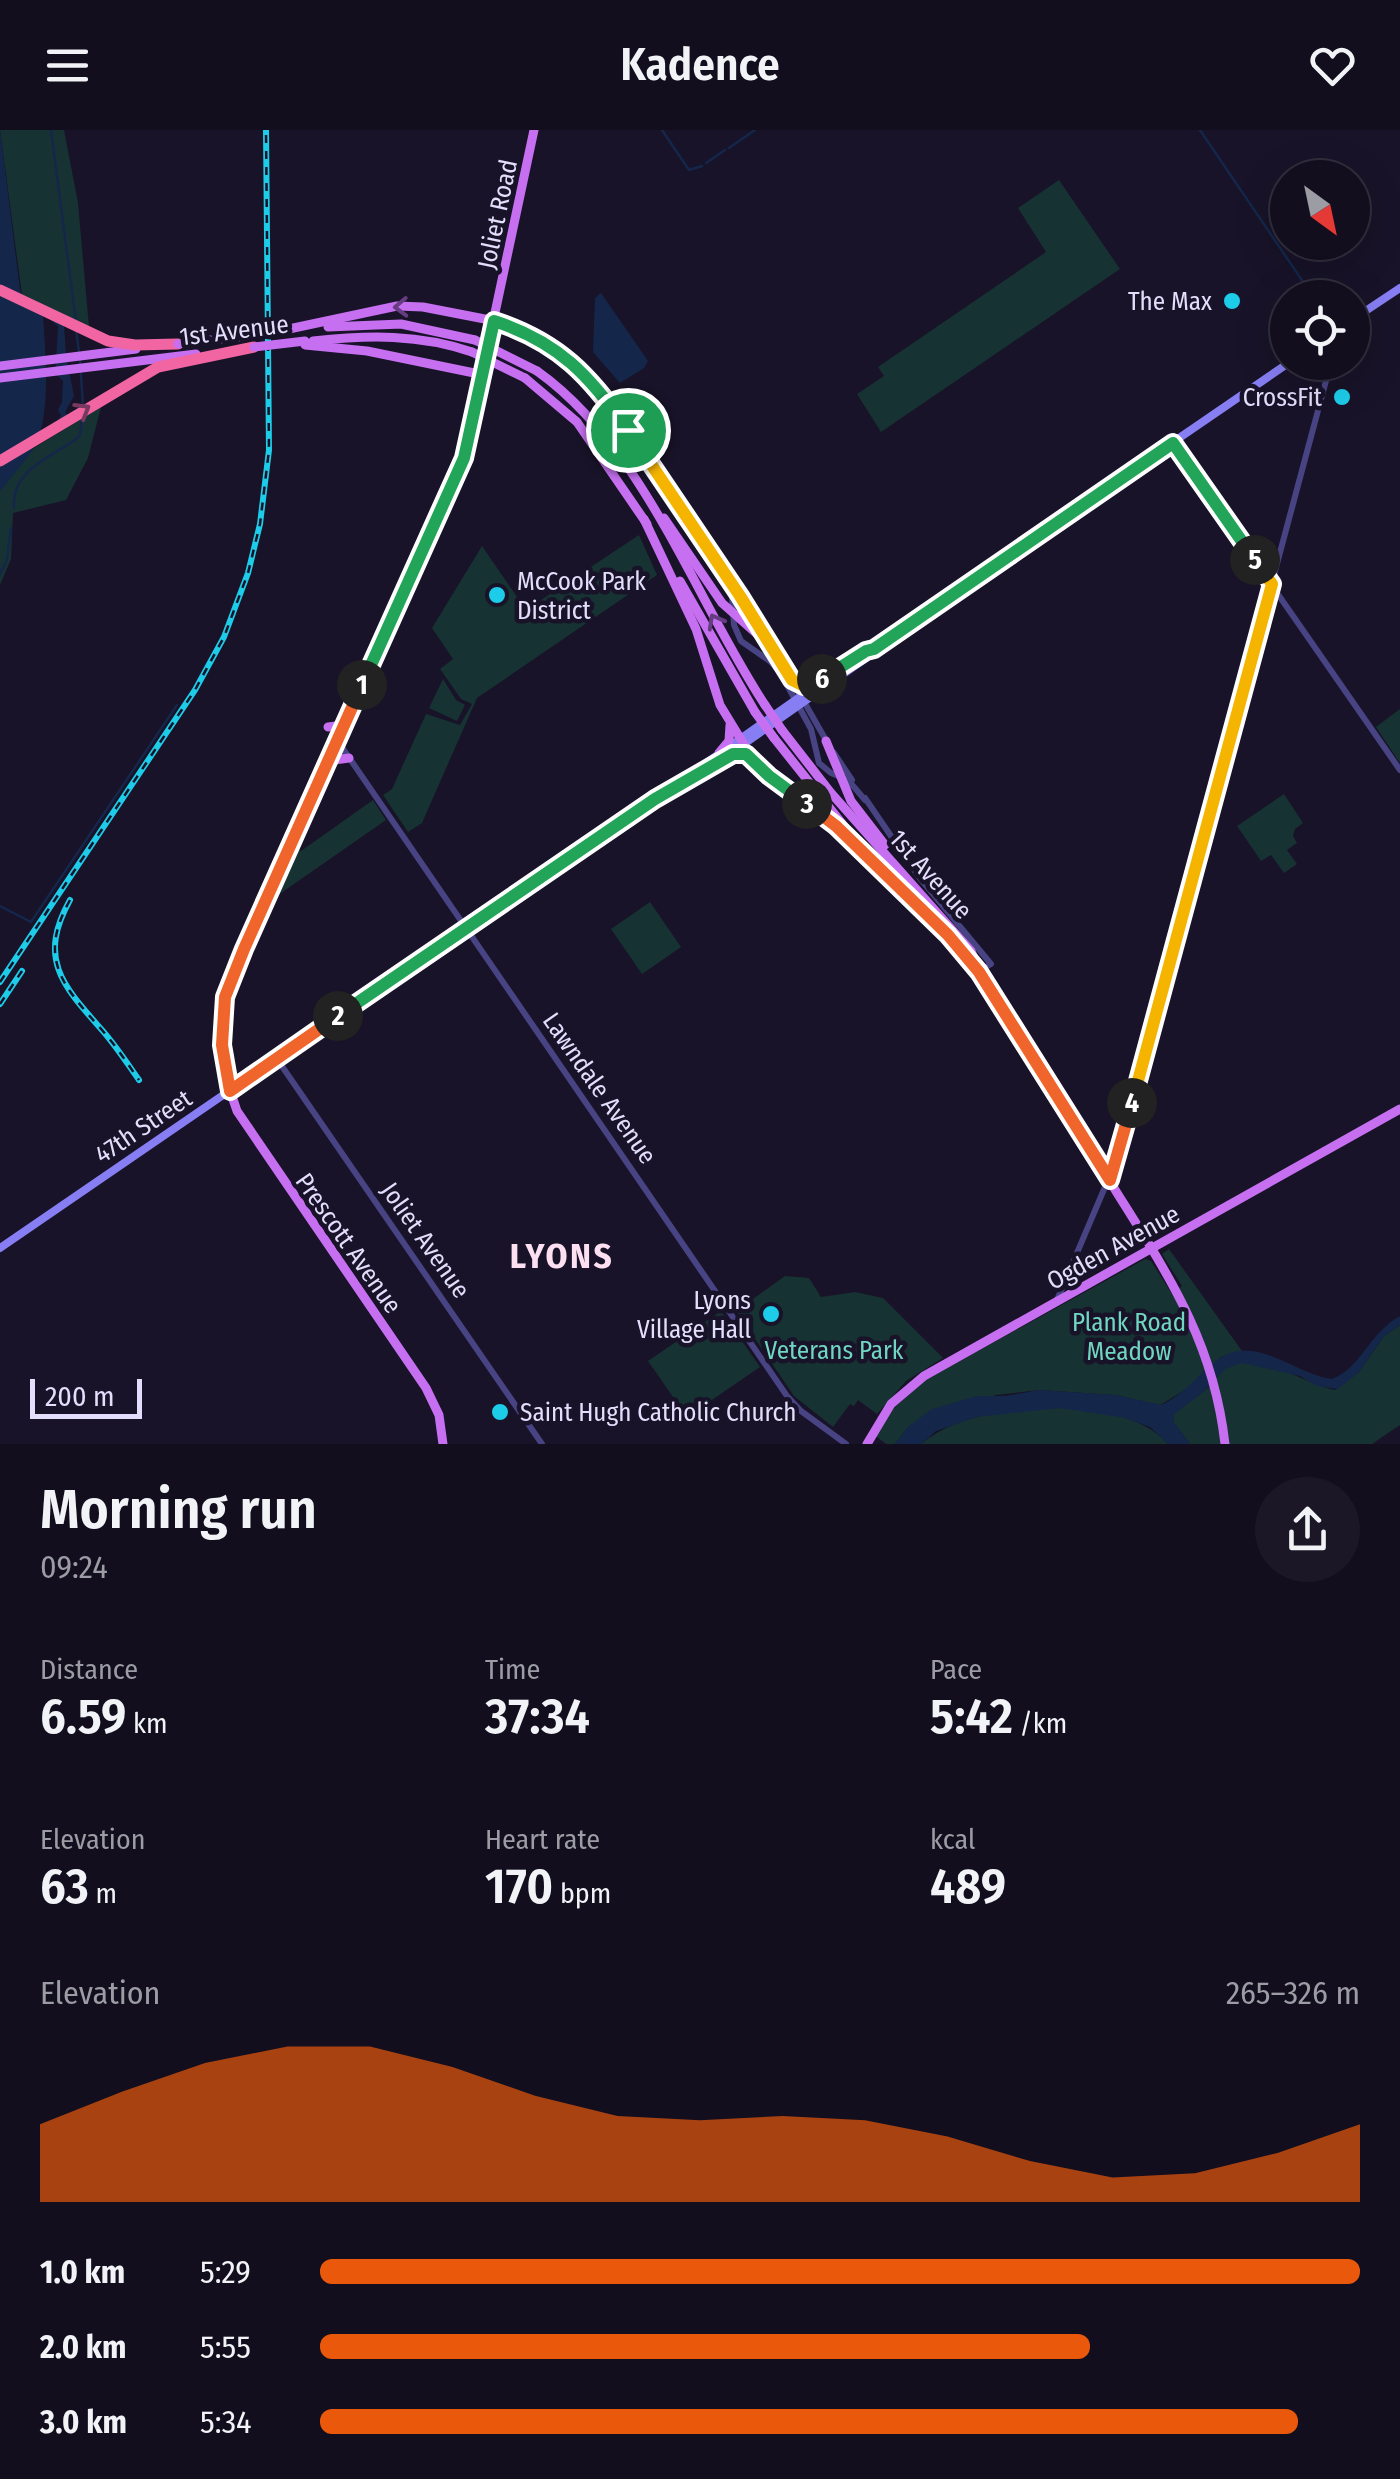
<!DOCTYPE html>
<meta charset="utf-8">
<style>
body{margin:0;font-family:"Fira Sans Condensed",sans-serif;background:#1b1727;color:#f1f3f6;height:100vh;display:flex;flex-direction:column;font-size:38px;white-space:nowrap}
*{box-sizing:border-box;margin:0}
p{font-size:32px;color:#9c9ca4}
.icon{flex:none;width:55px;height:55px;fill:none;stroke:currentColor;stroke-width:2;stroke-linecap:round;stroke-linejoin:round}
.map{position:relative;height:1314px;overflow:hidden}
.panel{display:flex;flex-direction:column;background:#120e1e;flex:1}
.panel>*{flex:none}
.needle{width:65px;rotate:147deg}
.fabs{position:absolute;left:1270px;top:30px;display:grid;gap:20px}
.fabs a{display:grid;place-items:center;width:100px;height:100px;border-radius:50%;background:#120e1e;box-shadow:0 10px 40px #0002,0 0 0 2px #312e3c;font-size:50px}
.scale{position:absolute;left:30px;bottom:25px;width:112px;box-sizing:border-box;padding-left:10px;border:5px solid #e3defc;border-top:0;font-size:28px;line-height:35px;white-space:nowrap;color:#e3defc;-webkit-text-stroke:8px #181328;paint-order:stroke}
.pin{position:absolute;display:grid;place-items:center;width:85px;height:85px;color:#fff;margin:-42px;border:5px solid #fff;border-radius:50%;box-shadow:0 2px 10px #0007}
.km{position:absolute;width:50px;height:50px;margin:-25px;border-radius:50%;background:#222;color:#fff;font-size:28px;line-height:50px;text-align:center}
.round{display:grid;place-items:center;flex:none;width:105px;height:105px;border-radius:52px;background:#1b1727}
.head{display:flex;align-items:center;justify-content:space-between;height:170px;padding:0 40px}
h1{font-size:55px;font-weight:600;line-height:75px}
.stats{display:grid;grid-template-columns:repeat(3,1fr);gap:15px;height:170px;padding:10px 40px}
.stats div{display:grid;align-content:center}
.stats b{font-size:50px;font-weight:600}
.stats small{font-size:28px;font-weight:400}
.stats p{font-size:28px}
.chart{height:280px;padding:20px 40px}
.chart p{display:flex;justify-content:space-between}
.chart svg{width:100%;height:180px;margin-top:10px;fill:#ea580c;opacity:.7}
ul{padding:0 40px;list-style:none;font-size:32px}
li{display:grid;grid-template-columns:160px 120px 1fr;align-items:center;height:75px}
li i{height:25px;border-radius:12px;background:#ea580c}
header{display:flex;justify-content:space-between;align-items:center;height:130px;padding:0 40px;background:#120e1e;font-size:45px;font-weight:600}
.map>svg:first-child{display:block}
</style>
<header><svg class="icon" aria-label="menu" viewBox="0 0 24 24"><path d="M4 6h16M4 12h16M4 18h16"/></svg>Kadence<svg class="icon" aria-label="heart" viewBox="0 0 24 24"><path d="M12 20l-8-8c-3-5 5-10 8-4 3-6 11-1 8 4z"/></svg></header>
<div class="map">
<svg width="1400" height="1314" viewBox="0 0 1400 1314">
<rect width="100%" height="100%" fill="#181328"/>
<g fill="#173232">
<path d="M0 0H64L78 73 89 197 22 165Z"/>
<path d="M1059 50 1120 139 881 302 857 264 884 246 878 237 1046 122 1018 78Z"/>
<path d="M101 277 88 328 66 370 13 383 11 429 0 455V361L34 318Z"/>
<path d="M639 405 657 445 477 568 422 693 408 702 383 665 392 659 426 584 460 595 472 574 461 569 440 539 453 529 432 498 482 416 526 480Z"/>
<path d="M443 549 456 570 465 575 457 591 429 578Z"/>
<path d="M1400 579V633L1376 597Z"/>
<path d="M1284 664 1303 693 1295 699 1293 706 1297 713 1287 720 1297 734 1284 743 1271 725 1261 731 1237 696Z"/>
<path d="M373 670 386 690 271 770 296 716 301 721Z"/>
<path d="M650 772 681 817 642 844 611 799Z"/>
<path d="M1169 1119 1242 1221 1221 1227 1195 1254 1160 1275 1115 1265 1039 1260 996 1265 909 1296 895 1314H886L876 1306 893 1279 924 1251 1145 1129 1151 1131 1172 1164 1182 1156 1162 1124Z"/>
<path d="M785 1146 809 1148 821 1167 855 1162 883 1168 943 1228 906 1251 877 1284 858 1270 854 1276 850 1274 833 1297 794 1266 736 1181Z"/>
<path d="M721 1181 760 1237 687 1287 648 1231Z"/>
<path d="M1400 1195V1295L1372 1314H1190L1174 1293 1173 1285C1182 1275 1195 1269 1205 1260 1213 1254 1219 1242 1227 1237 1254 1219 1308 1255 1335 1260L1359 1242 1384 1206Z"/>
<path d="M1060 1278C1099 1281 1141 1284 1168 1314H921C958 1283 1013 1279 1060 1278Z"/>
</g>
<g fill="#14274b">
<path d="M0 0 20 160 22 165 64 195 66 226 74 266 65 282 68 286 57 293 61 285 58 280 62 272 63 251 56 244C56 228 57 214 58 196L43 184C45 220 52 286 34 317 25 333 10 347 0 362Z"/>
<path d="M601 163 648 231 644 238 620 253 593 222 595 168Z"/>
<path d="M1400 1186V1195L1384 1206 1359 1242 1338 1259 1317 1256 1300 1246 1242 1233 1225 1239 1203 1262 1173 1285 1174 1293 1190 1314H1168L1150 1297 1126 1288 1060 1278 976 1287 936 1301 921 1314H895L909 1296 932 1279 977 1266H1006L1039 1260 1115 1265 1161 1275C1190 1262 1199 1240 1222 1227 1258 1205 1298 1246 1332 1249 1360 1239 1370 1202 1400 1186Z"/>
</g>
<g fill="none" stroke-linecap="round" stroke-linejoin="round">
<g stroke="#14274b" stroke-width="2.5">
<path d="M51 0 76 192"/>
<path d="M662 0 689 40 702 36"/>
<path d="M1200 0 1314 168"/>
<path d="M729 18 755 0"/>
<path d="M706 33 725 20"/>
<path d="M76 200 79 222"/>
<path d="M80 230 83 276"/>
<path d="M14 378C11 341 50 327 75 310L80 305 82 289"/>
<path d="M0 444 7 429 11 398"/>
<path d="M0 776 31 792 177 575"/>
</g>
<g stroke="#484383" stroke-width="6">
<path d="M495 191C582 220 615 281 663 354 682 384 704 413 722 445L732 467 734 495 741 511 771 532 781 544 811 599 819 633 831 643 848 650 865 670"/>
<path d="M1173 313 1400 640"/>
<path d="M730 452 774 519 827 612"/>
<path d="M337 610 787 1266 801 1281 846 1314"/>
<path d="M834 623 852 650"/>
<path d="M865 668 919 747 991 834 979 841"/>
<path d="M277 929 542 1314"/>
<path d="M1057 1170 1119 1024 1331 232"/>
</g>
<g stroke="#867ef2" stroke-width="8">
<path d="M1352 190 1400 158"/>
<path d="M792 550 804 556 811 555"/>
<path d="M731 623 869 526 873 519 899 500 1290 232"/>
<path d="M664 665 715 633"/>
<path d="M0 1118 655 669 865 521 873 519"/>
</g>
<g stroke="#c670f1" stroke-width="9">
<path d="M328 197 401 194 475 210"/>
<path d="M270 203 397 176 423 177 495 191"/>
<path d="M313 211C369 205 419 204 472 222"/>
<path d="M305 215 367 221 484 245"/>
<path d="M0 236 136 219"/>
<path d="M537 241C644 317 694 467 765 575"/>
<path d="M0 248 196 224"/>
<path d="M525 248 577 292 647 394"/>
<path d="M664 388 722 473 774 519"/>
<path d="M644 389 696 499 720 575 748 621 769 646 835 696 914 772"/>
<path d="M680 451 755 582"/>
<path d="M328 597 344 595"/>
<path d="M782 600 831 663 971 821 979 841C1023 910 1067 980 1109 1050 1164 1139 1213 1207 1225 1314"/>
<path d="M774 608 848 701"/>
<path d="M826 611 851 671 885 715"/>
<path d="M719 623 729 611 730 595"/>
<path d="M327 631 349 628"/>
<path d="M712 635C725 629 736 618 750 626"/>
<path d="M913 771 979 841"/>
<path d="M443 1314 439 1285 426 1258 237 981C215 924 220 874 243 819L464 328 534 0"/>
<path d="M867 1314 891 1274 924 1246 1400 979"/>
</g>
<g stroke="#f065a2" stroke-width="11">
<path d="M0 160 108 211 135 215 178 214"/>
<path d="M0 331 158 237 254 217"/>
</g>
<defs>
<g id="rail">
<path d="M70 770C37 829 63 856 102 900 116 916 127 933 139 950"/>
<path d="M0 852 195 560 224 507 248 443 260 394 269 320 266 0"/>
<path d="M0 874 22 841"/>
</g>
</defs>
<use href="#rail" stroke="#1dcce9" stroke-width="6"/>
<use href="#rail" stroke="#181328" stroke-width="2.5" stroke-dasharray="8" stroke-linecap="butt"/>
<g stroke="#c670f1" stroke-width="9">
<path d="M475 210 537 241"/>
<path d="M178 214 270 203"/>
<path d="M254 217 305 211"/>
<path d="M472 222 525 248"/>
<path d="M765 575 782 600"/>
<path d="M755 582 774 608"/>
</g>
</g>
<defs><path id="oneway-chevron" d="M-2-3.5L2.5 0L-2 3.5" fill="none" stroke-width="1.6" stroke-linecap="round" stroke-linejoin="round" transform="scale(2.5)"/></defs>
<g stroke="#663d82">
<use href="#oneway-chevron" transform="translate(401 177) rotate(178)"/>
<use href="#oneway-chevron" transform="translate(715 491) rotate(-119)"/>
</g>
<use stroke="#79385f" href="#oneway-chevron" transform="translate(83 280) rotate(-31)"/>
<g fill="none" stroke-linecap="round" stroke-linejoin="round">
<defs>
<path id="split-1" d="M362 555 464 328 494 191C559 212 590 246 628 300"/>
<path id="split-2" d="M338 886 230 961 222 915 225 867 244 819 362 555"/>
<path id="split-3" d="M338 886 655 669 733 624H746L769 646 807 674"/>
<path id="split-4" d="M807 674 836 696 948 805 979 842 1110 1050 1132 973"/>
<path id="split-5" d="M1132 973 1272 454 1255 430"/>
<path id="split-6" d="M822 549 866 521 874 519 1173 313 1255 430"/>
<path id="split-7" d="M628 300 740 466 792 550 804 556 822 549"/>
</defs>
<use href="#split-1" stroke="#fff" stroke-width="20"/>
<use href="#split-2" stroke="#fff" stroke-width="20"/>
<use href="#split-3" stroke="#fff" stroke-width="20"/>
<use href="#split-4" stroke="#fff" stroke-width="20"/>
<use href="#split-5" stroke="#fff" stroke-width="20"/>
<use href="#split-6" stroke="#fff" stroke-width="20"/>
<use href="#split-7" stroke="#fff" stroke-width="20"/>
<use href="#split-1" stroke="#22a559" stroke-width="12"/>
<use href="#split-2" stroke="#f0652b" stroke-width="12"/>
<use href="#split-3" stroke="#22a559" stroke-width="12"/>
<use href="#split-4" stroke="#f0652b" stroke-width="12"/>
<use href="#split-5" stroke="#f5b400" stroke-width="12"/>
<use href="#split-6" stroke="#22a559" stroke-width="12"/>
<use href="#split-7" stroke="#f5b400" stroke-width="12"/>
</g>
<g fill="#1dcce9" stroke="#181328" stroke-width="4">
<circle cx="1232" cy="171" r="10"/>
<circle cx="1342" cy="267" r="10"/>
<circle cx="497" cy="465" r="10"/>
<circle cx="771" cy="1184" r="10"/>
<circle cx="500" cy="1282" r="10"/>
</g>
<g text-anchor="middle" stroke-width="9" stroke-linejoin="round" paint-order="stroke">
<g font-size="25" fill="#e3defc" stroke="#181328">
<text transform="translate(497 84) rotate(-78)" y="9">Joliet Road</text>
<text transform="translate(234 200) rotate(-7)" y="9">1st Avenue</text>
<text transform="translate(931 744) rotate(48)" y="9">1st Avenue</text>
<text transform="translate(600 958) rotate(55)" y="9">Lawndale Avenue</text>
<text transform="translate(143 996) rotate(-34)" y="9">47th Street</text>
<text transform="translate(426 1110) rotate(55)" y="9">Joliet Avenue</text>
<text transform="translate(349 1113) rotate(55)" y="9">Prescott Avenue</text>
<text transform="translate(1113 1117) rotate(-29)" y="9">Ogden Avenue</text>
</g>
<g font-size="25" fill="#e3defc" stroke="#181328" text-anchor="end">
<text x="1212" y="180">The Max</text>
<text x="1322" y="276">CrossFit</text>
<text x="517" y="460" text-anchor="start">McCook Park<tspan x="517" dy="29">District</tspan></text>
<text x="751" y="1179">Lyons<tspan x="751" dy="29">Village Hall</tspan></text>
<text x="520" y="1291" text-anchor="start">Saint Hugh Catholic Church</text>
</g>
<g font-size="25" fill="#70d6c1" stroke="#181328">
<text x="1129" y="1201">Plank Road<tspan x="1129" dy="29">Meadow</tspan></text>
<text x="834" y="1229">Veterans Park</text>
</g>
<g font-size="35" font-weight="bold" letter-spacing="2.5" fill="#fce0f1" stroke="#181328">
<text x="562" y="1138">LYONS</text>
</g>
</g>
</svg>
<div class="fabs">
<a><svg class="needle" viewBox="-14 -14 28 28"><path d="M0-13l5 13h-10z" fill="#e53935"/><path d="M0 13l5-13h-10z" fill="#9c9ca4"/></svg></a>
<a><svg class="icon" aria-label="locate" viewBox="0 0 24 24"><circle cx="12" cy="12" r="6"/><path d="M12 2v4M12 18v4M2 12h4M18 12h4"/></svg></a>
</div>
<div class="scale">200 m</div>
<div class="pin" style="left:628px;top:300px;background:#1e9e55"><svg class="icon" aria-label="arrive" viewBox="0 0 24 24"><path d="M6 21V4h12l-3 4 3 4H6"/></svg></div>
<b class="km" style="left:362px;top:555px">1</b>
<b class="km" style="left:338px;top:886px">2</b>
<b class="km" style="left:807px;top:674px">3</b>
<b class="km" style="left:1132px;top:973px">4</b>
<b class="km" style="left:1255px;top:430px">5</b>
<b class="km" style="left:822px;top:549px">6</b>
</div>
<section class="panel">
<div class="head"><div><h1>Morning run</h1><p>09:24</p></div><a class="round"><svg class="icon" aria-label="share" viewBox="0 0 24 24"><path d="M12 15V3M7 8l5-5 5 5M5 13v7h14v-7"/></svg></a></div>
<div class="stats">
<div><p>Distance</p><b>6.59<small> km</small></b></div>
<div><p>Time</p><b>37:34</b></div>
<div><p>Pace</p><b>5:42<small> /km</small></b></div>
</div>
<div class="stats">
<div><p>Elevation</p><b>63<small> m</small></b></div>
<div><p>Heart rate</p><b>170<small> bpm</small></b></div>
<div><p>kcal</p><b>489</b></div>
</div>
<div class="chart"><p><span>Elevation</span>265–326 m</p>
<svg viewBox="0 0 160 44" preserveAspectRatio="none"><path d="M0 44V25L10 17L20 10L30 6L40 6L50 11L60 18L70 23L80 24L90 23L100 24L110 28L120 34L130 38L140 37L150 32L160 25V44z"/></svg>
</div>
<ul>
<li><b>1.0 km</b>5:29<i style="width:100%"></i></li>
<li><b>2.0 km</b>5:55<i style="width:74%"></i></li>
<li><b>3.0 km</b>5:34<i style="width:94%"></i></li>
</ul>
</section>
